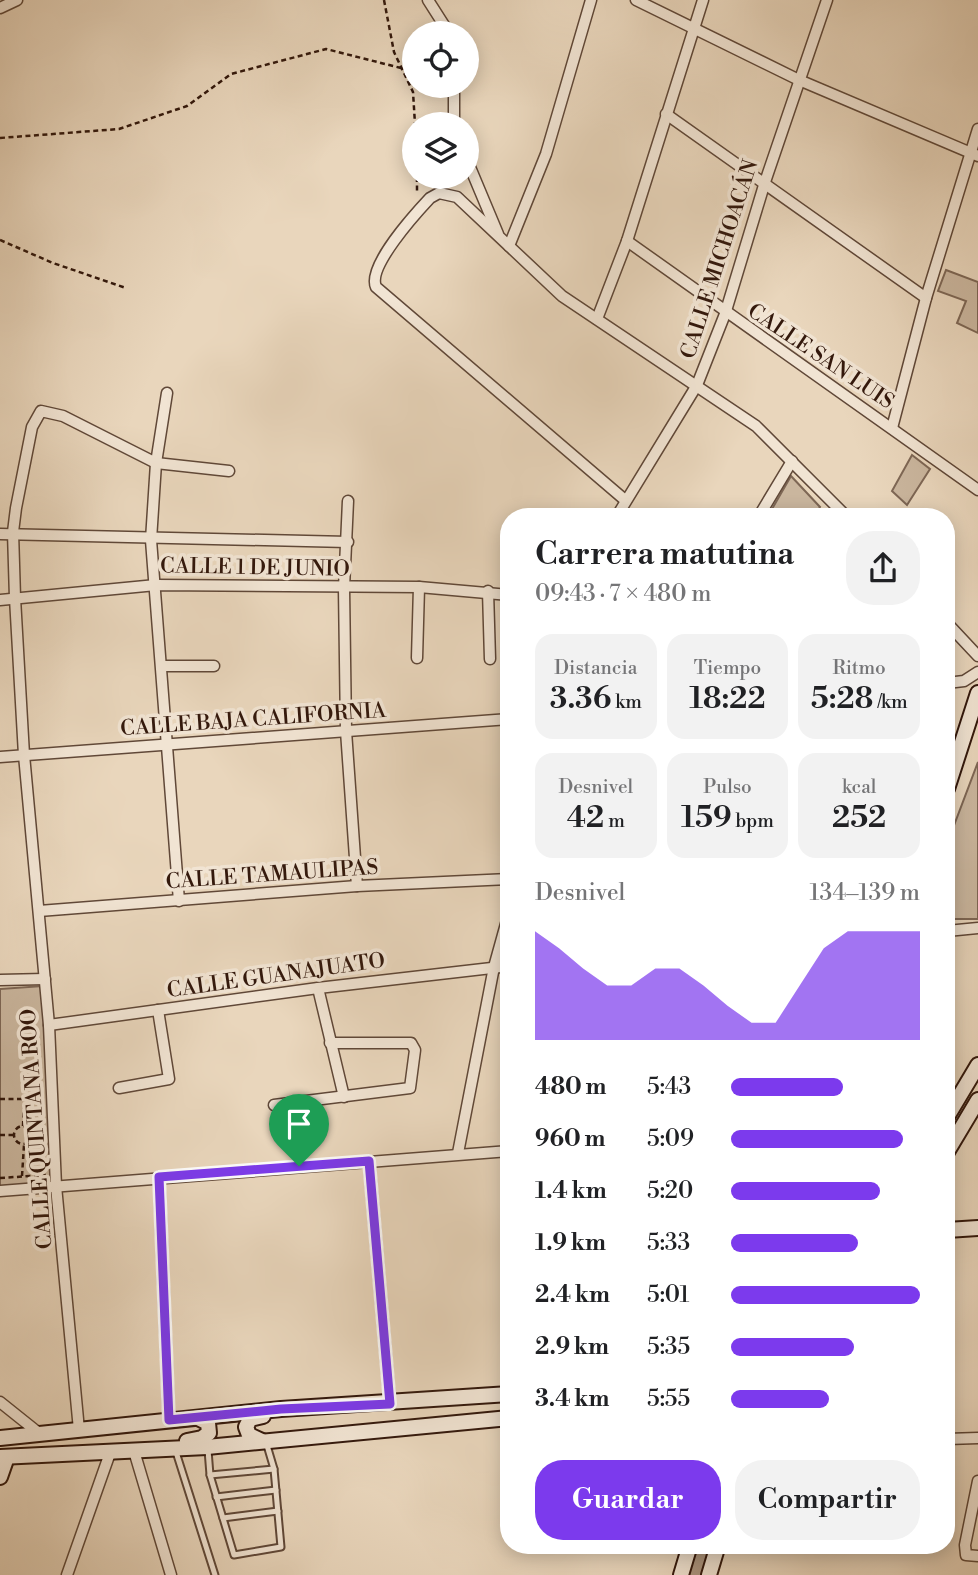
<!DOCTYPE html>
<html lang="es">
<meta charset="utf-8">
<style>
body{margin:0;font-family:"Libre Bodoni",serif;background:#f2f2f2;color:#202124;height:100vh;display:flex;flex-direction:column;font-size:26px;white-space:nowrap}
*{box-sizing:border-box;margin:0}
p{font-size:23px;color:#757577}
.icon{flex:none;width:38px;height:38px;fill:none;stroke:currentColor;stroke-width:2;stroke-linecap:round;stroke-linejoin:round}
.map{position:relative;flex:1;overflow:hidden}
.details{position:absolute;left:500px;top:508px;width:455px;height:1046px;display:flex;flex-direction:column;background:#fff;border-radius:28px;box-shadow:0 4px 18px #0003}
.details>*{flex:none}
.fabs{position:absolute;left:402px;top:21px;display:grid;gap:14px}
.fabs a{display:grid;place-items:center;width:77px;height:77px;border-radius:50%;background:#fff;box-shadow:0 4px 18px #0003;font-size:35px}
.pin{position:absolute;display:grid;place-items:center;width:60px;height:60px;color:#fff;margin:-72px -30px;border-radius:50% 50% 50% 0;rotate:-45deg;box-shadow:0 0 7px #0007}
.pin .icon{rotate:45deg}
.round{display:grid;place-items:center;flex:none;width:74px;height:74px;border-radius:28px;background:#f2f2f2}
.head{display:flex;align-items:center;justify-content:space-between;height:119px;padding:0 35px}
h1{font-size:32px;font-weight:600;line-height:52px}
.figures{display:grid;grid-template-columns:repeat(3,1fr);gap:10px;height:119px;padding:7px 35px}
.figures div{display:grid;align-content:center;border-radius:18px;background:#f2f2f2;text-align:center}
.figures b{font-size:30px;font-weight:600}
.figures small{font-size:19px;font-weight:400}
.figures p{font-size:19px}
.chart{height:196px;padding:14px 35px}
.chart p{display:flex;justify-content:space-between}
.chart svg{width:100%;height:126px;margin-top:7px;fill:#7c3aed;opacity:.7}
.cta{display:flex;gap:14px;margin-top:auto;padding:14px 35px}
.cta a{flex:1;height:80px;border-radius:28px;background:#7c3aed;color:#fff;font-size:28px;font-weight:600;line-height:80px;text-align:center}
.cta a+a{background:#f2f2f2;color:#202124}
ul{padding:0 35px;list-style:none;font-size:23px}
li{display:grid;grid-template-columns:112px 84px 1fr;align-items:center;height:52px}
li i{height:18px;border-radius:9px;background:#7c3aed}
.map>svg:first-child{display:block}
</style>
<div class="map">
<svg width="978" height="1575" viewBox="0 0 978 1575">
<rect width="100%" height="100%" fill="#e9d6bc"/>
<filter id="stains"><feTurbulence type="fractalNoise" baseFrequency=".00286" numOctaves="4"/><feColorMatrix values="0 0 0 0 .2 0 0 0 0 .09 0 0 0 0 .02 0 0 0 .5 -.17"/></filter>
<radialGradient id="worn" r=".72"><stop offset=".6" stop-color="#630" stop-opacity="0"/><stop offset="1" stop-color="#630" stop-opacity=".3"/></radialGradient>
<g fill="#cab69e" stroke="#7e6755" stroke-width="2">
<path d="M946 270 978 282V333L957 323 966 301 938 291Z"/>
<path d="M912 455 930 469 907 505 892 491Z"/>
<path d="M791 476 820 507 815 516H768Z"/>
<path d="M978 762V919H947V844Z"/>
<path d="M43 986 55 1184 0 1189V989Z"/>
</g>
<g fill="none" stroke-linecap="round" stroke-linejoin="round">
<path stroke="#ab9580" stroke-width="14" d="M695 1575 704 1545"/>
<defs>
<g id="lane">
<path d="M208 1450 210 1475 234 1555 281 1547 274 1469 266 1442"/>
<path d="M176 1452 215 1575"/>
<path d="M210 1475 274 1469"/>
<path d="M216 1497 276 1490"/>
<path d="M223 1518 278 1511"/>
</g>
<g id="street">
<path d="M428 0 449 33"/>
<path d="M636 0 799 80 978 156"/>
<path d="M0 8 17 0"/>
<path d="M454 86V124"/>
<path d="M666 114 926 298"/>
<path d="M467 160 498 234"/>
<path d="M627 241 978 490"/>
<path d="M509 246 546 154 591 0"/>
<path d="M597 319 627 241 703 0"/>
<path d="M167 393 156 463 151 540 179 901"/>
<path d="M892 428 926 298 978 129"/>
<path d="M625 500 376 287C367 267 415 214 430 198L439 193 457 197 562 296 756 426 846 516"/>
<path d="M348 501 344 588 346 731 357 886"/>
<path d="M617 516 697 385 725 314 765 182 827 0"/>
<path d="M759 516 792 461"/>
<path d="M0 534 348 542"/>
<path d="M488 591 490 659"/>
<path d="M0 600 156 585 419 587 509 595"/>
<path d="M947 623 978 656"/>
<path d="M417 658 419 587"/>
<path d="M162 666H214"/>
<path d="M947 683 964 681 978 672"/>
<path d="M0 757 509 719"/>
<path d="M39 911 357 886 509 879"/>
<path d="M947 931 978 928"/>
<path d="M0 980 45 979"/>
<path d="M318 988 344 1097"/>
<path d="M49 1025 318 988 509 966"/>
<path d="M119 1088 169 1079 158 1010"/>
<path d="M274 1105 410 1088 415 1050 411 1043H330"/>
<path d="M458 1153 494 967 509 913"/>
<path d="M369 1161 390 1404"/>
<path d="M159 1177 169 1420"/>
<path d="M0 1191 509 1151"/>
<path d="M0 1402 40 1434"/>
<path d="M79 1430 56 1186 49 1025 24 755 15 598 13 532 16 508 32 427 41 411 63 416 156 463 229 471"/>
<path d="M947 1439 978 1438"/>
<path d="M134 1451 171 1575"/>
<path d="M978 1481 965 1545 966 1555 978 1556"/>
<path d="M67 1575 110 1453"/>
</g>
<g id="secondary">
<path d="M947 789 978 693"/>
<path d="M947 1117 978 1065"/>
<path d="M947 1152 978 1100"/>
<path d="M947 1230 978 1228"/>
<path d="M0 1438 281 1409 509 1394"/>
<path d="M187 1441 202 1438 209 1433 208 1423 198 1418"/>
<path d="M262 1441 249 1435 246 1427 250 1419 263 1416"/>
<path d="M0 1457 207 1447 509 1418"/>
<path d="M0 1477 7 1457"/>
<path d="M681 1575 690 1545"/>
<path d="M709 1575 718 1545"/>
</g>
</defs>
<use href="#lane" stroke="#604838" stroke-width="9"/>
<use href="#street" stroke="#604838" stroke-width="13"/>
<use href="#secondary" stroke="#33180c" stroke-width="18"/>
<g stroke="#33180c" stroke-width="2.5" stroke-dasharray="5 3.5" stroke-linecap="butt">
<path d="M384 0 394 52 413 92 415 124"/>
<path d="M0 138 119 129 187 106 231 74 326 49 401 68H415"/>
<path d="M417 177V194"/>
<path d="M0 240 53 263 126 288"/>
<path d="M0 1099H41"/>
<path d="M23 1126 24 1099"/>
<circle cx="23" cy="1135" r="9"/>
<path d="M0 1135H14"/>
<path d="M22 1176 24 1145"/>
<path d="M0 1178 46 1175"/>
</g>
<use href="#lane" stroke="#f1e4d3" stroke-width="5"/>
<use href="#street" stroke="#f1e4d3" stroke-width="10"/>
<use href="#secondary" stroke="#f1e4d3" stroke-width="14"/>
</g>
<g fill="none" stroke-linecap="round" stroke-linejoin="round">
<defs>
<path id="route" d="M369 1161 390 1404 281 1409 169 1420 159 1177Z"/>
</defs>
<use href="#route" stroke="#fff" stroke-width="14"/>
<use href="#route" stroke="#7c3aed" stroke-width="9"/>
</g>
<g text-anchor="middle" stroke-width="7" stroke-linejoin="round" paint-order="stroke">
<g font-size="21" fill="#33180c" stroke="#f1e4d3">
<text transform="translate(719 259) rotate(-72)" y="7">CALLE MICHOACÁN</text>
<text transform="translate(821 356) rotate(34)" y="7">CALLE SAN LUIS</text>
<text transform="translate(255 567) rotate(1)" y="7">CALLE 1 DE JUNIO</text>
<text transform="translate(253 719) rotate(-4)" y="7">CALLE BAJA CALIFORNIA</text>
<text transform="translate(272 874) rotate(-4)" y="7">CALLE TAMAULIPAS</text>
<text transform="translate(276 975) rotate(-8)" y="7">CALLE GUANAJUATO</text>
<text transform="translate(36 1129) rotate(-94)" y="7">CALLE QUINTANA ROO</text>
</g>
</g>
<rect width="100%" height="100%" filter="url(#stains)"/>
<rect width="100%" height="100%" fill="url(#worn)"/>
</svg>
<div class="fabs">
<a><svg class="icon" aria-label="locate" viewBox="0 0 24 24"><circle cx="12" cy="12" r="6"/><path d="M12 2v4M12 18v4M2 12h4M18 12h4"/></svg></a>
<a><svg class="icon" aria-label="layers" viewBox="0 0 24 24"><path d="M12 4l9 5-9 5-9-5zM3 14l9 5 9-5"/></svg></a>
</div>
<div class="pin" style="left:299px;top:1166px;background:#1e9e55"><svg class="icon" aria-label="arrive" viewBox="0 0 24 24"><path d="M6 21V4h12l-3 4 3 4H6"/></svg></div>
<section class="details">
<div class="head"><div><h1>Carrera matutina</h1><p>09:43 · 7 × 480 m</p></div><a class="round"><svg class="icon" aria-label="share" viewBox="0 0 24 24"><path d="M12 15V3M7 8l5-5 5 5M5 13v7h14v-7"/></svg></a></div>
<div class="figures">
<div><p>Distancia</p><b>3.36<small> km</small></b></div>
<div><p>Tiempo</p><b>18:22</b></div>
<div><p>Ritmo</p><b>5:28<small> /km</small></b></div>
</div>
<div class="figures">
<div><p>Desnivel</p><b>42<small> m</small></b></div>
<div><p>Pulso</p><b>159<small> bpm</small></b></div>
<div><p>kcal</p><b>252</b></div>
</div>
<div class="chart"><p><span>Desnivel</span>134–139 m</p>
<svg viewBox="0 0 160 44" preserveAspectRatio="none"><path d="M0 44V6L10 12L20 19L30 25L40 25L50 19L60 19L70 25L80 32L90 38L100 38L110 25L120 12L130 6L140 6L150 6L160 6V44z"/></svg>
</div>
<ul>
<li><b>480 m</b>5:43<i style="width:59%"></i></li>
<li><b>960 m</b>5:09<i style="width:91%"></i></li>
<li><b>1.4 km</b>5:20<i style="width:79%"></i></li>
<li><b>1.9 km</b>5:33<i style="width:67%"></i></li>
<li><b>2.4 km</b>5:01<i style="width:100%"></i></li>
<li><b>2.9 km</b>5:35<i style="width:65%"></i></li>
<li><b>3.4 km</b>5:55<i style="width:52%"></i></li>
</ul>
<div class="cta"><a>Guardar</a><a>Compartir</a></div>
</section>
</div>
